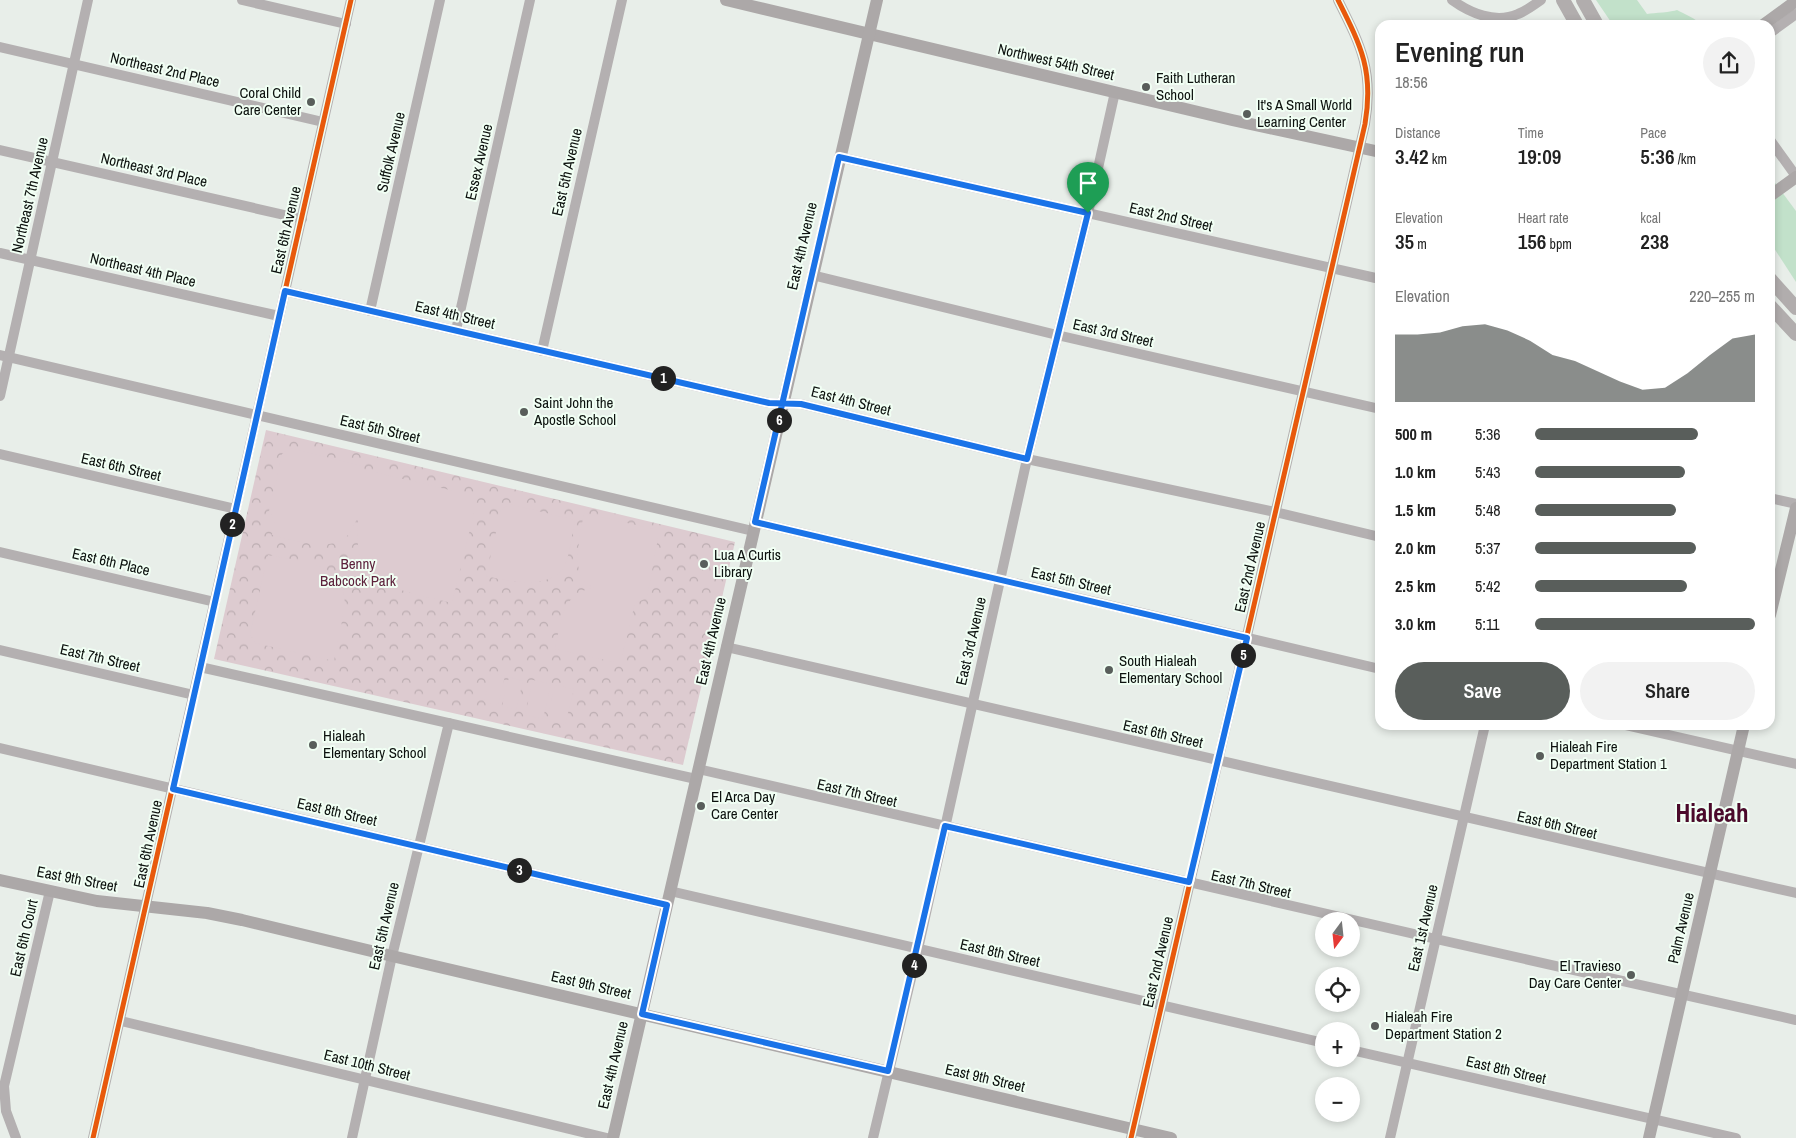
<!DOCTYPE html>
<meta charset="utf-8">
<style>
body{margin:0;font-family:"Archivo Narrow",sans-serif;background:#f2f2f2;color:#222;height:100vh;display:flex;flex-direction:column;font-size:19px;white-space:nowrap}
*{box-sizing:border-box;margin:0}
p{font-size:16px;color:#767676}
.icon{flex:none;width:28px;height:28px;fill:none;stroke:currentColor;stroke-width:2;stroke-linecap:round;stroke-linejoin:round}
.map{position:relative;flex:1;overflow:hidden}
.details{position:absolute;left:1375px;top:20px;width:400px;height:710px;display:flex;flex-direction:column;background:#fff;border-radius:15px;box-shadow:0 2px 8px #0003}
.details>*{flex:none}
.needle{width:32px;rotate:195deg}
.tools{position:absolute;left:1315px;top:912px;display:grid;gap:10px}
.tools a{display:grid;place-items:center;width:45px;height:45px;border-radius:50%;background:#fff;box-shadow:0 2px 8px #0003;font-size:25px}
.pin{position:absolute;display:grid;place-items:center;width:42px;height:42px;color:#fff;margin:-51px -21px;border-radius:50% 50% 50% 0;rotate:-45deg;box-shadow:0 0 5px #0007}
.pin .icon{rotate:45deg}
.km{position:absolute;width:25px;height:25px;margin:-12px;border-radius:50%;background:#222;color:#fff;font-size:14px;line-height:25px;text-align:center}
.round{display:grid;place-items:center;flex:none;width:52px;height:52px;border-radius:26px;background:#f2f2f2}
.summary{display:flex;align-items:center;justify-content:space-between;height:85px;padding:0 20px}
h1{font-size:28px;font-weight:600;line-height:38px}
.stats{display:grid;grid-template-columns:repeat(3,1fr);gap:8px;height:85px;padding:5px 20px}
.stats div{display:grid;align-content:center}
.stats b{font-size:21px;font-weight:600}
.stats small{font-size:14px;font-weight:400}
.stats p{font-size:14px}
.chart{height:140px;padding:10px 20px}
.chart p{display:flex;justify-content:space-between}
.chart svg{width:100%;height:90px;margin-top:5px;fill:#595e5b;opacity:.7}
.cta{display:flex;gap:10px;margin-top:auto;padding:10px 20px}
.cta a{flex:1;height:58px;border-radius:30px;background:#595e5b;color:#fff;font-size:20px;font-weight:600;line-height:58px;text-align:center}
.cta a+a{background:#f2f2f2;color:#222}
ul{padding:0 20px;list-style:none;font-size:16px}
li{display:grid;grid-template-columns:80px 60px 1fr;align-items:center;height:38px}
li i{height:12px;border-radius:6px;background:#595e5b}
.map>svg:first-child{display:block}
</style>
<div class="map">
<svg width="1796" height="1138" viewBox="0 0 1796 1138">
<defs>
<pattern id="park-crowns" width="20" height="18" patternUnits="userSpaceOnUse" patternTransform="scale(1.25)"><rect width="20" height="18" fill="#ddcbd0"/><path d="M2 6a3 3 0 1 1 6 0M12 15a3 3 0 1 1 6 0" fill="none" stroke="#bcadb1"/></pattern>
</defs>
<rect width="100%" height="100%" fill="#e8eee9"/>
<path fill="url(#park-crowns)" d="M266 430 735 542 683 765 214 659Z"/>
<g fill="#ddcbd0">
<path d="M290 448 362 466 365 470 471 495 476 505 452 603C426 596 371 589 361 560 356 546 358 531 358 517 354 524 352 532 346 537 328 552 293 540 272 535L275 521 269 511 282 454Z"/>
<path d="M509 504 575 520C572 533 571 549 566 562 556 591 509 582 486 576L501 510Z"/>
<path d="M584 513 653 529 658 538 647 598 635 603 622 657 614 662 555 649C561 623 561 592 594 588 591 586 586 584 584 581 572 567 581 530 584 513Z"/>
<path d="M268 555C301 562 346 561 345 606L334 661 255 643 250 634Z"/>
<path d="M491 673 505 676 498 705 484 702Z"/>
<path d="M509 677 523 681 516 710 502 706Z"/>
<path d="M533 680 551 684 543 719 525 715Z"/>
<path d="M555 685 574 689 565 725 547 720Z"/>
</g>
<g fill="#c2e1ca">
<path d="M1596 0H1637L1647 14C1654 13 1672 12 1677 10 1684 14 1696 18 1701 25H1613Z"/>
<path d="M1770 176 1796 211V282L1770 242Z"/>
</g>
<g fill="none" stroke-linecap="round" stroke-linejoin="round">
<g stroke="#b4b0b1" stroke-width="10">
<path d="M242 0 346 24"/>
<path d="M1452 0C1470 13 1495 24 1518 14 1526 11 1534 5 1541 0"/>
<path d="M1770 33 1796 14"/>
<path d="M0 47 323 122"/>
<path d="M1770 140 1796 176"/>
<path d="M0 150 302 219"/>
<path d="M839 157 1380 279"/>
<path d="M0 253 279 316"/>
<path d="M812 275 1057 335 1380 409"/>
<path d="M285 291 769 403 801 404 1027 459 1275 512 1380 537"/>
<path d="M370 311 440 0"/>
<path d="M456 330 530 0"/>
<path d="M542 351 622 0"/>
<path d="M0 355 753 531"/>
<path d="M0 396 88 0"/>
<path d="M0 454 236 509"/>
<path d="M1770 498 1796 504"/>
<path d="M755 522 1380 669"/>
<path d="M0 552 215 602"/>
<path d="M726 647 1796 893"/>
<path d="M0 650 194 695"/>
<path d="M200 667 696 779"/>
<path d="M1625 725 1796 764"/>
<path d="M0 748 667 905"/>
<path d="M698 769 1436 939 1796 1020"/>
<path d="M670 891 1324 1043"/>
<path d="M121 1021 607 1138"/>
<path d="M1351 1050 1736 1138"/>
<path d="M16 1138 6 1111 4 1086 50 891"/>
<path d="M93 1138 351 0"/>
<path d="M352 1138 392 956 449 723"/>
<path d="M873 1138 918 949 1027 459 1088 213 1115 92"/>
<path d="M1131 1138 1365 124C1374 71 1361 46 1338 0"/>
<path d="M1390 1138 1485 725"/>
</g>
<g stroke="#aca8a8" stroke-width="12">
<path d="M726 0 1232 120 1380 152"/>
<path d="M1763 25 1796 1"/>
<path d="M1770 196 1796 177"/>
<path d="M1770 615 1796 508"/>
<path d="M0 880 97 901 207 913 242 920 392 956 1171 1138"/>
<path d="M613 1138 877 0"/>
<path d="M1649 1138 1744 725"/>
</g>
<g stroke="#b1adad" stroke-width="14">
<path d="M1563 0 1577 25"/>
<path d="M1583 0 1597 25"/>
<path d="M1770 279 1796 308"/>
<path d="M1770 306 1796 334"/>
</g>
<defs>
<g id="cycleway">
<path d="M93 1138 351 0"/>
<path d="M1131 1138 1365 124C1374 71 1361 46 1338 0"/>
</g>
</defs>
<use href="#cycleway" stroke="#f1fff4" stroke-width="8"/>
<use href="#cycleway" stroke="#e8590c" stroke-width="5"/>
</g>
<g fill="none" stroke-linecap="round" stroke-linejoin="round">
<defs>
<path id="route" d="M1088 213 1027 459 801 404 769 403 285 291 173 789 667 905 642 1014 888 1071 945 826 1189 882 1247 638 755 522C783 400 811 279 839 157L1088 213"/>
</defs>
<use href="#route" stroke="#fff" stroke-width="10"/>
<use href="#route" stroke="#1a73e8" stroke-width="6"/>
</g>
<g fill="#595e5b" stroke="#f1fff4" stroke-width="2">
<circle cx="1146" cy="87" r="5"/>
<circle cx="311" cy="102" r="5"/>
<circle cx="1247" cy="114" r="5"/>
<circle cx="524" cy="412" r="5"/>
<circle cx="704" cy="564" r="5"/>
<circle cx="1109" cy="670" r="5"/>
<circle cx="313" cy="745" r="5"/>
<circle cx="1540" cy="756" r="5"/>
<circle cx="701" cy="806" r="5"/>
<circle cx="1631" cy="975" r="5"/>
<circle cx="1375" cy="1026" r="5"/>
</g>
<g text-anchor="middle" stroke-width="4" stroke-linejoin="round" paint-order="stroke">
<g font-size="15" fill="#0c110e" stroke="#f1fff4">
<text transform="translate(1056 62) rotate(13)" y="5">Northwest 54th Street</text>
<text transform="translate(165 70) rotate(13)" y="5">Northeast 2nd Place</text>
<text transform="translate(391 152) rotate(-77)" y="5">Suffolk Avenue</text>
<text transform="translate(479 162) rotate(-77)" y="5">Essex Avenue</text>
<text transform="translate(154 170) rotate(13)" y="5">Northeast 3rd Place</text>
<text transform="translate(567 172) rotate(-77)" y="5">East 5th Avenue</text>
<text transform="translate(30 195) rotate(-77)" y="5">Northeast 7th Avenue</text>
<text transform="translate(1171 217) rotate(13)" y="5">East 2nd Street</text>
<text transform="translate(286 230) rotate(-77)" y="5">East 6th Avenue</text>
<text transform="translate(802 246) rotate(-77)" y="5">East 4th Avenue</text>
<text transform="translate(143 270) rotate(13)" y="5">Northeast 4th Place</text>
<text transform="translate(455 315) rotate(13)" y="5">East 4th Street</text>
<text transform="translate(1113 333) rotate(13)" y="5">East 3rd Street</text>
<text transform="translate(851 401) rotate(14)" y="5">East 4th Street</text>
<text transform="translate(380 429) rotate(13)" y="5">East 5th Street</text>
<text transform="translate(121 467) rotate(13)" y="5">East 6th Street</text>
<text transform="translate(111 562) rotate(13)" y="5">East 6th Place</text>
<text transform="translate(1250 567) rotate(-77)" y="5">East 2nd Avenue</text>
<text transform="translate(1071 581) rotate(13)" y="5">East 5th Street</text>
<text transform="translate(711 641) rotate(-77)" y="5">East 4th Avenue</text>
<text transform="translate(971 641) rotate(-77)" y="5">East 3rd Avenue</text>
<text transform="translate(100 658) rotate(13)" y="5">East 7th Street</text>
<text transform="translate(1163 734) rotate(13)" y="5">East 6th Street</text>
<text transform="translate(857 793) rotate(13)" y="5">East 7th Street</text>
<text transform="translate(337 812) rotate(13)" y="5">East 8th Street</text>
<text transform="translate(1557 825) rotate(13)" y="5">East 6th Street</text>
<text transform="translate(148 844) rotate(-78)" y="5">East 6th Avenue</text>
<text transform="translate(77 879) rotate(11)" y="5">East 9th Street</text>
<text transform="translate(1251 884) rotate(13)" y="5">East 7th Street</text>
<text transform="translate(384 926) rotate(-77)" y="5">East 5th Avenue</text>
<text transform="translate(1423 928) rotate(-77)" y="5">East 1st Avenue</text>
<text transform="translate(1681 928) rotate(-77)" y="5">Palm Avenue</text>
<text transform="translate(24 938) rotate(-77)" y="5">East 6th Court</text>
<text transform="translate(1000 953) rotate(13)" y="5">East 8th Street</text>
<text transform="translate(1158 962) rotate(-77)" y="5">East 2nd Avenue</text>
<text transform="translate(591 985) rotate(13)" y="5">East 9th Street</text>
<text transform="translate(367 1065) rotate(14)" y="5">East 10th Street</text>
<text transform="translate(613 1065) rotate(-77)" y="5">East 4th Avenue</text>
<text transform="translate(1506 1070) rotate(13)" y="5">East 8th Street</text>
<text transform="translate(985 1078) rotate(13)" y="5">East 9th Street</text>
</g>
<g font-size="15" fill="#0c110e" stroke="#f1fff4" text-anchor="start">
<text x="1156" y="83">Faith Lutheran<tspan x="1156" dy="17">School</tspan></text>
<text x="301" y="98" text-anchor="end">Coral Child<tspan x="301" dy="17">Care Center</tspan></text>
<text x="1257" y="110">It's A Small World<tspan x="1257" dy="17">Learning Center</tspan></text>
<text x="534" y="408">Saint John the<tspan x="534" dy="17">Apostle School</tspan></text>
<text x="714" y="560">Lua A Curtis<tspan x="714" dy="17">Library</tspan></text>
<text x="1119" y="666">South Hialeah<tspan x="1119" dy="17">Elementary School</tspan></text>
<text x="323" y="741">Hialeah<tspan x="323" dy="17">Elementary School</tspan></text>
<text x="1550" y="752">Hialeah Fire<tspan x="1550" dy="17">Department Station 1</tspan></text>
<text x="711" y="802">El Arca Day<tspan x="711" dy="17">Care Center</tspan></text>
<text x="1621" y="971" text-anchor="end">El Travieso<tspan x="1621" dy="17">Day Care Center</tspan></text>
<text x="1385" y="1022">Hialeah Fire<tspan x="1385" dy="17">Department Station 2</tspan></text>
</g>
<g font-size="15" fill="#5c213b" stroke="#f1fff4">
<text x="358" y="569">Benny<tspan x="358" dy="17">Babcock Park</tspan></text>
</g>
<g font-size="25" font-weight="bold" fill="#4b0a2b" stroke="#f1fff4">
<text x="1712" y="822">Hialeah</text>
</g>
</g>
</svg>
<div class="tools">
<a><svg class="needle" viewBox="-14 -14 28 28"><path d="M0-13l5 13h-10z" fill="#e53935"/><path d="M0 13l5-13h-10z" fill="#767676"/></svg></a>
<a><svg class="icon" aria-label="locate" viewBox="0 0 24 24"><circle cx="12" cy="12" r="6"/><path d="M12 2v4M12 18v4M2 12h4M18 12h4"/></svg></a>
<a>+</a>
<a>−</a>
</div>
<div class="pin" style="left:1088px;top:213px;background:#1e9e55"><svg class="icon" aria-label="arrive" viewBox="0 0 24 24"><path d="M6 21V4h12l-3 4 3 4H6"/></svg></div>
<b class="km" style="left:663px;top:378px">1</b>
<b class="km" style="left:232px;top:524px">2</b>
<b class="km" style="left:519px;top:870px">3</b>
<b class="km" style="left:914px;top:965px">4</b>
<b class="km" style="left:1243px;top:655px">5</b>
<b class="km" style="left:779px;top:420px">6</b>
<section class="details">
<div class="summary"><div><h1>Evening run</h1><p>18:56</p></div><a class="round"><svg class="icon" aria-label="share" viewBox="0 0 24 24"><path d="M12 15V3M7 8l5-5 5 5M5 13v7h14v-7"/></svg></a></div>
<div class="stats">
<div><p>Distance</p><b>3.42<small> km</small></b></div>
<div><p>Time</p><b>19:09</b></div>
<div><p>Pace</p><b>5:36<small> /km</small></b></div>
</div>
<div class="stats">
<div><p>Elevation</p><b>35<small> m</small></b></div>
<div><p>Heart rate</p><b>156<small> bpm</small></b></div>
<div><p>kcal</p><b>238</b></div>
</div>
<div class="chart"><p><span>Elevation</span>220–255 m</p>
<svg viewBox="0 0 160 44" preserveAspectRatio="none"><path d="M0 44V11L10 11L20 10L30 7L40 6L50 9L60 14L70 21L80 24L90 29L100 34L110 38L120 37L130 30L140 21L150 13L160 11V44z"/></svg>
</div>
<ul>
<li><b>500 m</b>5:36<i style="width:74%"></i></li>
<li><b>1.0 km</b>5:43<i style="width:68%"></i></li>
<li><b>1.5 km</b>5:48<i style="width:64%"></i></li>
<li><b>2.0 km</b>5:37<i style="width:73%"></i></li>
<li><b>2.5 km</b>5:42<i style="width:69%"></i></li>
<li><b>3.0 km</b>5:11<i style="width:100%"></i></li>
</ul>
<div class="cta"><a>Save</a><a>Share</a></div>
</section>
</div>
